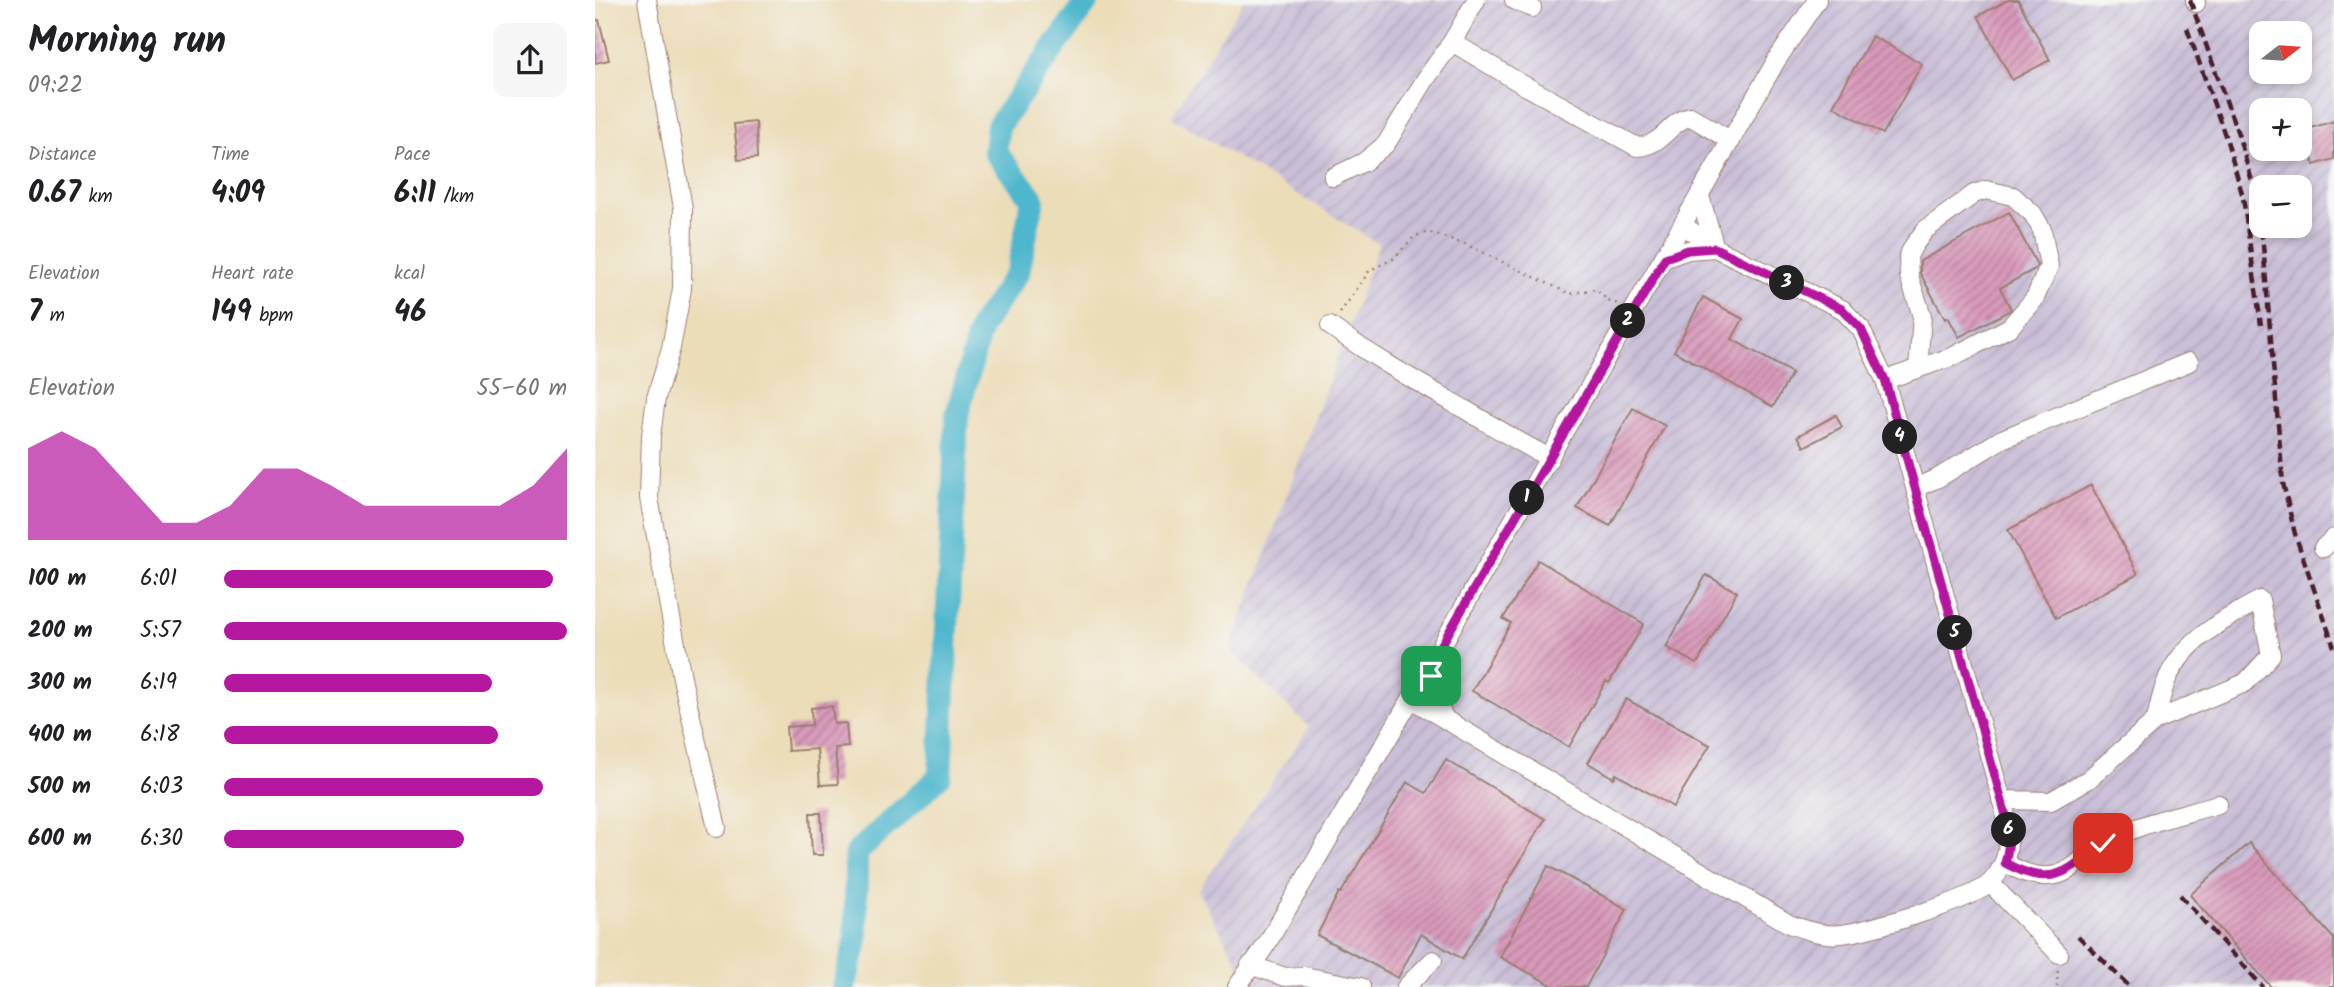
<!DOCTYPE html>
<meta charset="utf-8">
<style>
body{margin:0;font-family:Kalam,sans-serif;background:#f6f6f6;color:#202124;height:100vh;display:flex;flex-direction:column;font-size:26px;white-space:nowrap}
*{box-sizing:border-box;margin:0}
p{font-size:23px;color:#757577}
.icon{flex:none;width:38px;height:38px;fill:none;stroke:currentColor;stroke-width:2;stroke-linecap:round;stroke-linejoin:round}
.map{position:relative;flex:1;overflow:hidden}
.panel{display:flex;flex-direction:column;background:#fff;width:595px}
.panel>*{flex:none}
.needle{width:46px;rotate:73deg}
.controls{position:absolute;left:1654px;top:21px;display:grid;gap:14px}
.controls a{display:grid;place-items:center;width:63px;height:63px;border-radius:14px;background:#fff;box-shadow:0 4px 10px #0003;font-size:35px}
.pin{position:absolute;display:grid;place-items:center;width:60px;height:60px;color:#fff;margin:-30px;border-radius:14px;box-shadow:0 4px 10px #0006}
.km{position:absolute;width:35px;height:35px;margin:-18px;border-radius:50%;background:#222;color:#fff;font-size:19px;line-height:35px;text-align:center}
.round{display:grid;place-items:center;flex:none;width:74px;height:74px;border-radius:14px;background:#f6f6f6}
.summary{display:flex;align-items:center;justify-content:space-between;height:119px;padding:0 28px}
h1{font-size:38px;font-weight:800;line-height:52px}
.stats{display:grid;grid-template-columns:repeat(3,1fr);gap:10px;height:119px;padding:7px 28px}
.stats div{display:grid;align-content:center}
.stats b{font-size:30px;font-weight:800}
.stats small{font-size:19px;font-weight:400}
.stats p{font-size:19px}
.chart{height:196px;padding:14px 28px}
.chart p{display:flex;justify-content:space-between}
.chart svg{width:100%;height:126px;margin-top:7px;fill:#b5179e;opacity:.7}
ul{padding:0 28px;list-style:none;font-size:23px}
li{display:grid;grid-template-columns:112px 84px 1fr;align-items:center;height:52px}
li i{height:18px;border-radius:9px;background:#b5179e}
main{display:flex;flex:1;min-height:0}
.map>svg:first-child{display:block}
</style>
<main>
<section class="panel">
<div class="summary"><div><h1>Morning run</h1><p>09:22</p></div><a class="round"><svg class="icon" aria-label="share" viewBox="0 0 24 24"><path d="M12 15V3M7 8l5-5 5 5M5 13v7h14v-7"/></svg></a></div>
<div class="stats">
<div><p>Distance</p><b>0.67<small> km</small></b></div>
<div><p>Time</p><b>4:09</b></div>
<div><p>Pace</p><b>6:11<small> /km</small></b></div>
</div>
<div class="stats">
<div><p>Elevation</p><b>7<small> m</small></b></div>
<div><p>Heart rate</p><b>149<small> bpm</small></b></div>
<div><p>kcal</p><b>46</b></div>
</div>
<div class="chart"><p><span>Elevation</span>55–60 m</p>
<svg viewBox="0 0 160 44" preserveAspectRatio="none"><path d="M0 44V12L10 6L20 12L30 25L40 38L50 38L60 32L70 19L80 19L90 25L100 32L110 32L120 32L130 32L140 32L150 25L160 12V44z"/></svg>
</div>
<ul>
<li><b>100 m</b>6:01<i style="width:96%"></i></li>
<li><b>200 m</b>5:57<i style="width:100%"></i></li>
<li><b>300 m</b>6:19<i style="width:78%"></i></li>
<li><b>400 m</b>6:18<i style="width:80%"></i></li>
<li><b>500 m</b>6:03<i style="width:93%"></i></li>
<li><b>600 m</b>6:30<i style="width:70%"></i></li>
</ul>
</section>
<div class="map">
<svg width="1739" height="987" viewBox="0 0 1739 987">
<defs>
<pattern id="industrial-furrows" width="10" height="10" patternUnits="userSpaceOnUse" patternTransform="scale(1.75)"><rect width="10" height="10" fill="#c9bfd7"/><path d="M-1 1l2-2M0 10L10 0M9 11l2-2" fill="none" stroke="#aea4b9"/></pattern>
<pattern id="building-hatch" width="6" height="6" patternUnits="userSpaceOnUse" patternTransform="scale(1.75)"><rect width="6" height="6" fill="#d99aba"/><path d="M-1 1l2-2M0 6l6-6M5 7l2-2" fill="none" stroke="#b27d97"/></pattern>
</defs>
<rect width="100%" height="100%" fill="#f6f6f2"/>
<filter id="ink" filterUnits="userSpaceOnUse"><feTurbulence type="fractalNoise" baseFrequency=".0143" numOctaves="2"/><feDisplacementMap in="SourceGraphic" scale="14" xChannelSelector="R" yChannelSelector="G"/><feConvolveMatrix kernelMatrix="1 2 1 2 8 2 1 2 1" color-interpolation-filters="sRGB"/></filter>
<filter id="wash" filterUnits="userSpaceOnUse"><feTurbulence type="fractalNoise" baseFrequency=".00686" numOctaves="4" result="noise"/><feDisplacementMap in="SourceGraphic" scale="28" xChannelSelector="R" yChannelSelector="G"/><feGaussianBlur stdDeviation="1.57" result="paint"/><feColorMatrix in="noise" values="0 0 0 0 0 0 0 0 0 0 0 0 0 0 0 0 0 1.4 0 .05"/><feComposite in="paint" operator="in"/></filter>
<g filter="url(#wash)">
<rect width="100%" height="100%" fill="#ecddb9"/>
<path fill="url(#industrial-furrows)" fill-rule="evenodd" d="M649 0H1739V987H656L603 890 714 727 635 650 784 244 576 117ZM1666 33H1704V72H1666ZM1666 110H1704V149H1666ZM1666 187H1704V226H1666Z"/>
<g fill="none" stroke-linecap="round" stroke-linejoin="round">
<path stroke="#4fb7cd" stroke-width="24" d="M249 987 261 942V853L345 776 362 415 386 326 423 272 438 199 400 152 403 126 493 0"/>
</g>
<g id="blocks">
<g fill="url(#building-hatch)">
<path d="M1413 0H1423L1455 60 1417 80 1383 16Z"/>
<path d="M0 20H4L14 60 0 63Z"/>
<path d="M1277 36 1327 64 1288 134 1238 106Z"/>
<path d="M1739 121V159L1719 165 1709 130Z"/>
<path d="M161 122 162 158 143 160 139 124Z"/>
<path d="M1414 212 1442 265 1440 269 1405 288 1416 309 1414 311 1364 337 1353 317 1350 319 1325 273V261Z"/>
<path d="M1108 297 1148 319 1137 339 1197 373 1178 407 1079 351Z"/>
<path d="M1038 408 1070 426 1015 526 982 508Z"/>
<path d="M1241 415 1247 427 1209 447 1203 436Z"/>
<path d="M1496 485 1543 574 1461 618 1413 530Z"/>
<path d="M943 560 1049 624 1014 683 1011 681 974 747 877 691 916 623 908 619Z"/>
<path d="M1111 575 1142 592 1102 664 1071 647Z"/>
<path d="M1031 699 1115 745 1078 807 1021 774 1019 778 993 763Z"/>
<path d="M237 706 239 724 251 723 253 747 240 748 243 784 225 785 222 749 193 751 191 727 217 725 216 708Z"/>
<path d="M851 760 950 819 867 959 826 934 803 978 722 935 744 892 746 893 812 782 831 793Z"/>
<path d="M215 813H226L228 855H217Z"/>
<path d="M1654 843 1739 939V987H1676L1595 895Z"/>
<path d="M953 866 1032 909 991 987H960L905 957Z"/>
</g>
</g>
</g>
<g filter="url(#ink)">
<use href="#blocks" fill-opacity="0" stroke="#9b7e72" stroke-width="2"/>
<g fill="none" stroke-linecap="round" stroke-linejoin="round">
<defs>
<g id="minor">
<path d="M52 0 88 208 87 289 76 348 61 398 56 436 54 498 88 683 122 828"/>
<path d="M919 0 937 8"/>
<path d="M1600 0 1601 3"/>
<path d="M857 42 925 83 1042 147C1069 145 1073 123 1095 116L1136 141"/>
<path d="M738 177 769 162 791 144 830 80 857 42 881 0"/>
<path d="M1105 196 1120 248"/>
<path d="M1070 258 1093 250 1120 248"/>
<path d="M735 326C778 357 824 383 869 409 898 426 925 443 955 458"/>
<path d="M1290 380 1359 356 1415 327 1440 298 1454 266 1447 230 1438 214 1418 196 1391 190 1379 194 1330 230 1319 245 1313 256 1314 276 1327 316 1323 369"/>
<path d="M1320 488 1343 478 1407 439 1594 362"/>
<path d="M1728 548 1739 538"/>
<path d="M835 665 842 703 850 719"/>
<path d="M816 699 1194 924C1211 930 1227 936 1246 934 1273 931 1379 900 1396 882 1415 862 1416 838 1410 812L1290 380 1266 329 1247 309 1120 248 1088 225"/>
<path d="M1406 800 1456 801 1494 779 1561 720 1650 683 1676 655 1665 600C1630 619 1591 639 1573 677 1567 690 1564 706 1561 720"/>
<path d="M1410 863C1426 872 1442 879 1461 875 1480 871 1493 851 1510 842 1545 823 1586 815 1623 804"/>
<path d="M1395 883 1464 954"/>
<path d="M655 965 690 977 709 976 766 987"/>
<path d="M642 987 671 945 816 699 1181 61 1222 0"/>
<path d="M811 987 838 960"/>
</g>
</defs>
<use href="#minor" stroke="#9b7e72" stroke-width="20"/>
<g stroke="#9b7e72" stroke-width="2.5" stroke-dasharray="2 5" stroke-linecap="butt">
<path d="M745 313 775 270 798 259 820 236 833 232 870 244 975 294 1000 289 1015 302 1024 304"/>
<path d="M1462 987 1463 967"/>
</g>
<use href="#minor" stroke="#fff" stroke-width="18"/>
<g stroke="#4a1f2b" stroke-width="4.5" stroke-dasharray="10 5" stroke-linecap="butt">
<path d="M1595 0 1643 134 1660 191 1668 245 1688 483 1700 534 1739 647"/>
<path d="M1592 28 1632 141 1648 197 1666 325"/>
<path d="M1585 895 1668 987"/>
<path d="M1483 936 1535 987"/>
</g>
</g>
</g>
<g fill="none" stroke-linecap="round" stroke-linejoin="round" filter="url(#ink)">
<defs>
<path id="route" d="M836 676 835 665 1070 258 1093 250 1120 248 1247 309 1266 329 1290 380 1410 812C1415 831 1415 844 1410 863 1457 888 1470 874 1508 843"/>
</defs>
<use href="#route" stroke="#fff" stroke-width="14"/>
<use href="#route" stroke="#b5179e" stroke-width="9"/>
</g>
</svg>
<div class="controls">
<a><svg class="needle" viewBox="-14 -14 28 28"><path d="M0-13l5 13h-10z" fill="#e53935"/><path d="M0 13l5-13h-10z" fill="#757577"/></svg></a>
<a>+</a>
<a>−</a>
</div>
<div class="pin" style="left:836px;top:676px;background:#1e9e55"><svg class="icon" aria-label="arrive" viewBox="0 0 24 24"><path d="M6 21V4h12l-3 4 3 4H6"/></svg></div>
<div class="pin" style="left:1508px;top:843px;background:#d93025"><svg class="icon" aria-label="check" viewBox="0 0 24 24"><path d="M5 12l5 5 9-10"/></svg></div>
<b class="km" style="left:932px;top:498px">1</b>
<b class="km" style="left:1033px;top:321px">2</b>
<b class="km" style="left:1192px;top:283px">3</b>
<b class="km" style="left:1305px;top:437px">4</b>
<b class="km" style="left:1360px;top:633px">5</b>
<b class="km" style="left:1414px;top:830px">6</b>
</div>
</main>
